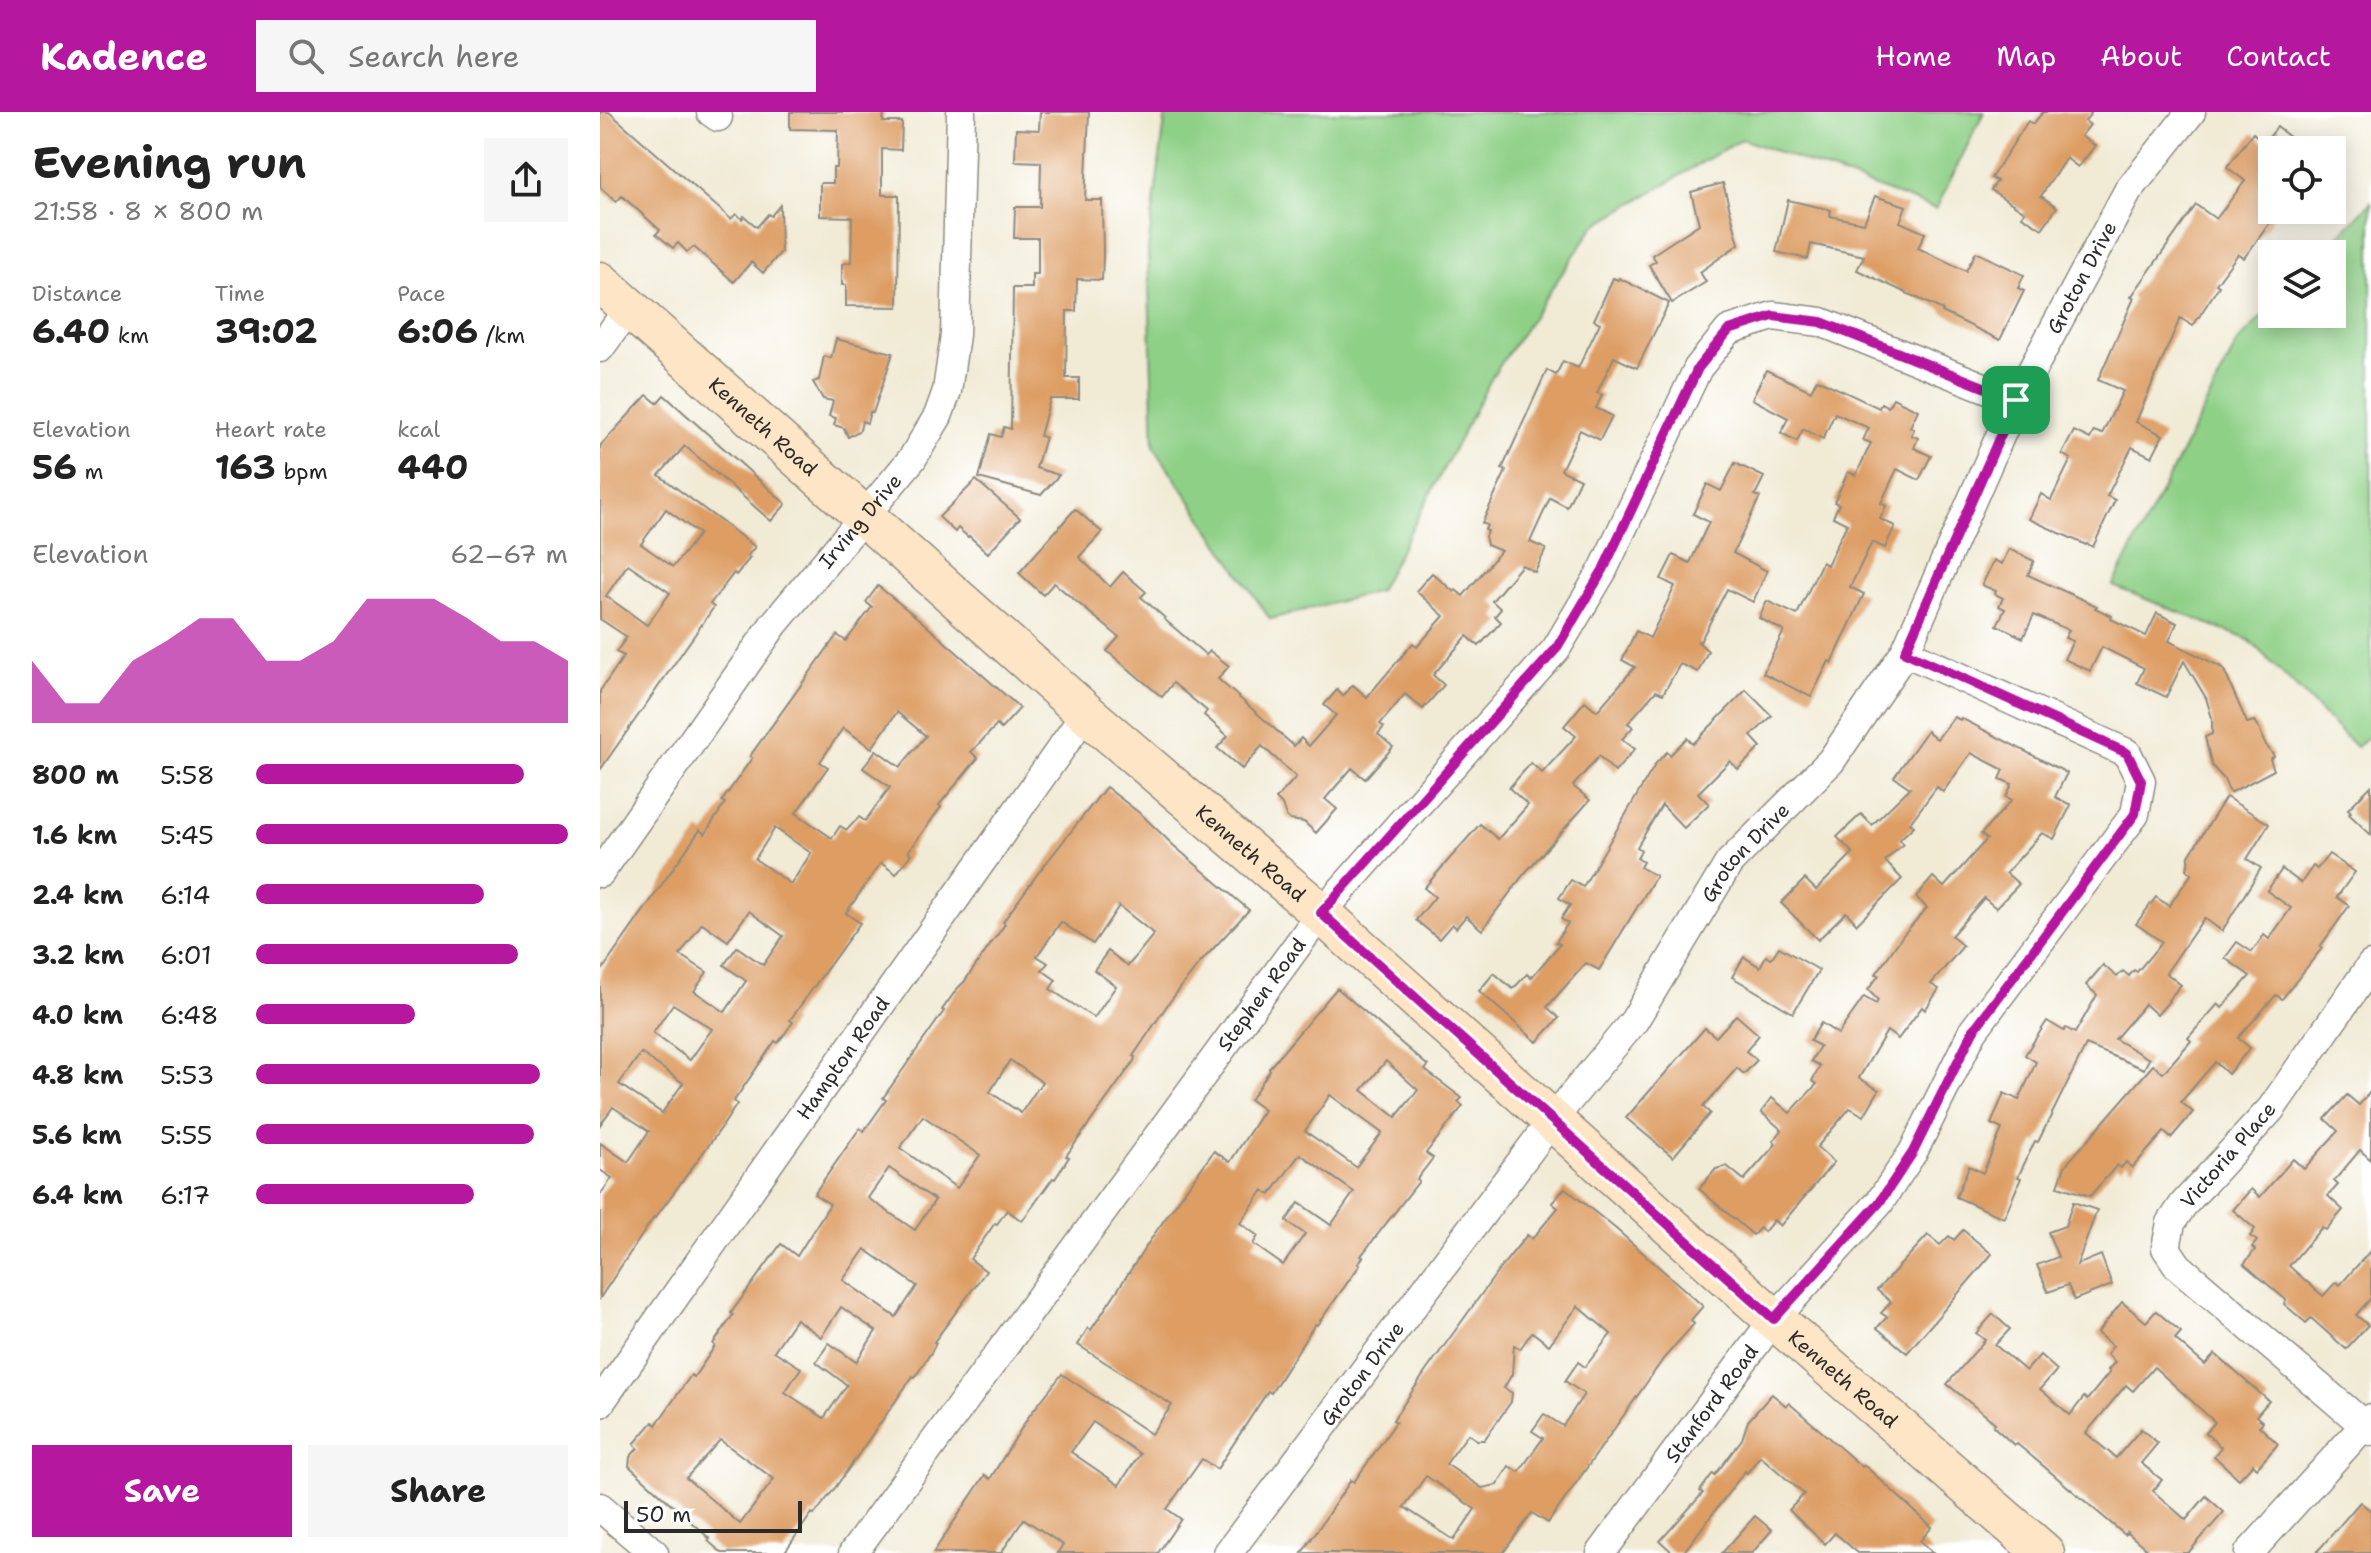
<!DOCTYPE html>
<meta charset="utf-8">
<style>
body{margin:0;font-family:"Shantell Sans",sans-serif;background:#f6f6f6;color:#222;height:100vh;display:flex;flex-direction:column;font-size:30px;white-space:nowrap}
*{box-sizing:border-box;margin:0}
p{font-size:26px;color:#767676}
.icon{flex:none;width:44px;height:44px;fill:none;stroke:currentColor;stroke-width:2;stroke-linecap:round;stroke-linejoin:round}
.map{position:relative;flex:1;overflow:hidden}
.drawer{display:flex;flex-direction:column;background:#fff;width:600px}
.drawer>*{flex:none}
.controls{position:absolute;left:1658px;top:24px;display:grid;gap:16px}
.controls a{display:grid;place-items:center;width:88px;height:88px;border-radius:0px;background:#fff;box-shadow:0 4px 20px #0003;font-size:40px}
.scale{position:absolute;left:24px;bottom:20px;width:178px;box-sizing:border-box;padding-left:8px;border:4px solid #2b2b2b;border-top:0;font-size:22px;line-height:28px;white-space:nowrap;color:#2b2b2b;-webkit-text-stroke:6px #fff;paint-order:stroke}
.pin{position:absolute;display:grid;place-items:center;width:68px;height:68px;color:#fff;margin:-34px;border-radius:16px;box-shadow:0 4px 12px #0006}
.round{display:grid;place-items:center;flex:none;width:84px;height:84px;border-radius:0px;background:#f6f6f6}
.summary{display:flex;align-items:center;justify-content:space-between;height:136px;padding:0 32px}
h1{font-size:44px;font-weight:700;line-height:60px}
.metrics{display:grid;grid-template-columns:repeat(3,1fr);gap:12px;height:136px;padding:8px 32px}
.metrics div{display:grid;align-content:center}
.metrics b{font-size:34px;font-weight:700}
.metrics small{font-size:22px;font-weight:400}
.metrics p{font-size:22px}
.chart{height:224px;padding:16px 32px}
.chart p{display:flex;justify-content:space-between}
.chart svg{width:100%;height:144px;margin-top:8px;fill:#b5179e;opacity:.7}
.cta{display:flex;gap:16px;margin-top:auto;padding:16px 32px}
.cta a{flex:1;height:92px;border-radius:0px;background:#b5179e;color:#fff;font-size:32px;font-weight:700;line-height:92px;text-align:center}
.cta a+a{background:#f6f6f6;color:#222}
ul{padding:0 32px;list-style:none;font-size:26px}
li{display:grid;grid-template-columns:128px 96px 1fr;align-items:center;height:60px}
li i{height:20px;border-radius:10px;background:#b5179e}
header{display:flex;align-items:center;gap:48px;box-sizing:border-box;height:112px;padding:0 40px;background:#b5179e;color:#fff}
header strong{font-size:38px}
nav{display:flex;gap:44px;margin-inline-start:auto;font-size:28px}
.search{width:560px;height:72px;background:#f6f6f6;display:flex;align-items:center;gap:20px;box-sizing:border-box;padding:0 28px;border-radius:0px;color:#767676;font-size:30px}
main{display:flex;flex:1;min-height:0}
.map>svg:first-child{display:block}
</style>
<header>
<strong>Kadence</strong>
<div class="search"><svg class="icon" aria-label="search" viewBox="0 0 24 24"><circle cx="10" cy="10" r="6"/><path d="M15 15l6 6"/></svg>Search here</div>
<nav><a>Home</a><a>Map</a><a>About</a><a>Contact</a></nav>
</header>
<main>
<section class="drawer">
<div class="summary"><div><h1>Evening run</h1><p>21:58 · 8 × 800 m</p></div><a class="round"><svg class="icon" aria-label="share" viewBox="0 0 24 24"><path d="M12 15V3M7 8l5-5 5 5M5 13v7h14v-7"/></svg></a></div>
<div class="metrics">
<div><p>Distance</p><b>6.40<small> km</small></b></div>
<div><p>Time</p><b>39:02</b></div>
<div><p>Pace</p><b>6:06<small> /km</small></b></div>
</div>
<div class="metrics">
<div><p>Elevation</p><b>56<small> m</small></b></div>
<div><p>Heart rate</p><b>163<small> bpm</small></b></div>
<div><p>kcal</p><b>440</b></div>
</div>
<div class="chart"><p><span>Elevation</span>62–67 m</p>
<svg viewBox="0 0 160 44" preserveAspectRatio="none"><path d="M0 44V25L10 38L20 38L30 25L40 19L50 12L60 12L70 25L80 25L90 19L100 6L110 6L120 6L130 12L140 19L150 19L160 25V44z"/></svg>
</div>
<ul>
<li><b>800 m</b>5:58<i style="width:86%"></i></li>
<li><b>1.6 km</b>5:45<i style="width:100%"></i></li>
<li><b>2.4 km</b>6:14<i style="width:73%"></i></li>
<li><b>3.2 km</b>6:01<i style="width:84%"></i></li>
<li><b>4.0 km</b>6:48<i style="width:51%"></i></li>
<li><b>4.8 km</b>5:53<i style="width:91%"></i></li>
<li><b>5.6 km</b>5:55<i style="width:89%"></i></li>
<li><b>6.4 km</b>6:17<i style="width:70%"></i></li>
</ul>
<div class="cta"><a>Save</a><a>Share</a></div>
</section>
<div class="map">
<svg width="1771" height="1441" viewBox="0 0 1771 1441">
<rect width="100%" height="100%" fill="#fff"/>
<filter id="ink" filterUnits="userSpaceOnUse"><feTurbulence type="fractalNoise" baseFrequency=".0125" numOctaves="2"/><feDisplacementMap in="SourceGraphic" scale="16" xChannelSelector="R" yChannelSelector="G"/><feConvolveMatrix kernelMatrix="1 2 1 2 8 2 1 2 1" color-interpolation-filters="sRGB"/></filter>
<filter id="wash" filterUnits="userSpaceOnUse"><feTurbulence type="fractalNoise" baseFrequency=".006" numOctaves="4" result="noise"/><feDisplacementMap in="SourceGraphic" scale="32" xChannelSelector="R" yChannelSelector="G"/><feGaussianBlur stdDeviation="1.8" result="paint"/><feColorMatrix in="noise" values="0 0 0 0 0 0 0 0 0 0 0 0 0 0 0 0 0 1.4 0 .05"/><feComposite in="paint" operator="in"/></filter>
<g filter="url(#wash)">
<rect width="100%" height="100%" fill="#f1ebd6"/>
<g fill="#8fd087" stroke="#5d7e59" stroke-width="2">
<path d="M566 0H1384L1336 97 1142 27 994 114 892 265 779 479 670 507 554 335 548 137Z"/>
<path d="M1771 90V623L1756 635 1649 528 1513 474 1638 230 1672 194V202H1732V142H1722Z"/>
</g>
<g id="blocks">
<g fill="#dd9d64" fill-rule="evenodd">
<path d="M0 0H9L131 107 136 102 142 107 144 104 157 115 168 102 171 104 180 93 181 140 163 161 151 150 134 170 94 135 87 140 78 131 73 136 56 122 60 118 22 84 16 90 0 75Z"/>
<path d="M190 0H284L283 10H302L301 38 282 37V83H299L298 195 246 194V173H242V152L251 150 252 105 220 104V71H233V56H237L238 18 190 17Z"/>
<path d="M440 0H489L485 88H502L503 144 502 168 477 167 476 199H467L466 266H479V287H450L440 324 445 325 436 356 459 363 441 383 379 366 391 322 401 325 404 315 411 317 413 176H432V162H438V126H414L415 95H440L441 50 415 49 416 17 439 18Z"/>
<path d="M1443 0H1492L1485 9 1490 13 1481 24 1495 34 1478 55 1466 46 1441 84 1457 95 1442 117 1422 104 1425 100 1391 78 1397 69 1391 66 1428 9 1433 12Z"/>
<path d="M1677 15 1706 38H1672V108L1644 146 1638 142 1616 172 1619 174 1593 214 1580 206 1536 310 1563 323 1552 345 1532 335 1507 384 1515 388 1493 435 1487 432 1486 433 1429 407 1441 382 1451 388 1471 347 1462 342 1474 319 1490 327 1494 319 1502 322 1523 279 1498 268 1534 186 1531 185 1596 93 1616 107 1645 69 1627 55 1653 21 1665 31Z"/>
<path d="M1123 71 1139 132 1100 160 1106 170 1072 191 1049 153 1056 149 1052 143 1099 112 1091 80Z"/>
<path d="M1275 84 1306 94 1300 110 1325 121 1318 136 1366 159 1376 140 1424 163 1418 176 1424 179 1400 228 1342 200 1343 198 1257 158 1264 144 1211 132 1208 147 1176 140 1188 88 1231 98 1230 104 1264 111Z"/>
<path d="M1013 166 1018 168 1019 166 1069 191 1037 256 1014 245 997 281 1002 283 996 296 1012 304 1000 328 980 318 961 358 980 367 967 395 950 386 930 430 946 437 935 460 922 453 892 489 901 497 895 504 901 510 879 534 867 524 833 563 844 573 823 597 805 582 780 612 784 615 778 622 793 635 765 667 752 656 725 687 737 697 716 721 704 710 690 708 686 704 682 693 676 687 696 665 662 634 642 657 617 636 628 624 604 603 607 599 573 571 562 585 507 539 519 525 454 471 443 483 419 461 475 397 502 420 479 445 510 475 523 460 546 480 541 485 565 506 564 507 606 543 610 539 629 554 618 567 694 634 701 626 709 634 736 603 724 593 737 578 743 584 753 573 767 585 813 531 817 535 844 504 816 479 832 461 854 480 856 478 863 484 901 439 887 433 885 424 888 419 885 418 887 413 882 411 906 359 902 357 947 258 956 263 963 249 978 256 1000 211 994 208Z"/>
<path d="M236 227 293 241 273 301 270 300 267 311 262 309 260 318 248 325 244 316 234 313 236 306 229 304 233 289 223 287 213 270 219 268 224 244 231 246Z"/>
<path d="M1166 258 1211 279 1217 267 1279 296 1281 291 1288 295 1293 286 1318 298 1310 315 1314 317 1311 323 1318 326 1314 336 1331 344 1319 368 1297 357 1281 391 1286 394 1280 407 1295 414 1285 436 1272 430 1250 475 1264 482 1232 551 1229 549 1211 585 1163 561 1184 519 1159 506 1167 489 1197 503 1222 450 1227 453 1247 412 1233 405 1239 392 1234 390 1248 360 1256 363 1271 331 1263 328 1269 316 1235 301 1223 327 1203 317 1197 329 1181 321 1188 306 1152 287Z"/>
<path d="M47 283 57 291 64 283 186 392 171 409 85 334 59 363 155 435 147 444 150 446 136 463 134 461 110 492 114 495 0 658V579L24 544 16 540 27 525 0 507V334ZM66 397 99 422 73 455 41 432ZM28 452 70 481 47 513 6 484Z"/>
<path d="M1135 351 1164 365 1155 383 1160 385 1133 441 1167 459 1153 490 1127 477 1100 530 1097 529 1108 539 1098 560 1080 552 1063 582 1056 579 1028 611 1033 615 1022 627 1035 637 1015 660 999 644 973 674 990 688 924 762 882 818 866 804 856 816 852 812 839 827 816 808 835 785 824 776 880 712 898 727 928 693 909 676 931 651 942 661 976 624 964 614 985 589 997 599 1035 555 1022 548 1036 519 1050 526 1075 474 1061 467 1073 443 1090 451 1109 410 1093 402 1107 372 1121 379Z"/>
<path d="M376 368 420 406 388 441 369 424 368 425 358 416 355 420 339 405Z"/>
<path d="M1409 437 1434 449 1428 463 1497 494 1495 496 1512 504 1511 507 1546 524 1557 501 1577 511 1569 529 1623 556 1647 611 1654 609 1660 618 1664 630 1674 644 1670 647 1674 658 1630 681 1624 667 1612 654 1605 625 1612 622V606L1606 586 1584 549 1566 585 1537 571 1544 556 1502 535 1490 559 1464 547 1473 529 1465 526 1469 518 1434 503 1423 526 1397 513 1405 497 1399 494 1403 486 1395 482 1396 479 1382 473 1394 448 1402 452Z"/>
<path d="M278 474 320 508 420 596 401 617 397 613 371 640 378 646 339 693 341 695 308 740 311 742 296 762 281 751 264 775 246 801 260 811 190 908 193 910 178 931 175 929 134 989 137 992 122 1015 55 1106 54 1105 0 1186V1083L12 1066 0 1058V1031L28 1050 49 1019 13 995 0 1013V861L100 718 105 722 125 691 122 689 152 646 150 644 237 523 246 529 272 495 266 490ZM297 600 326 624 300 655 276 638 263 656 290 675 265 709 259 705 247 718 240 714 232 726 196 701 228 655 220 650 243 616 272 636ZM175 716 211 741 191 772 155 747ZM149 799 183 824 163 853 137 835 124 853 146 869 125 900 94 879 107 860 80 843 102 811 128 829ZM73 892 112 917 90 948 53 921ZM41 941 83 971 62 1001 19 972Z"/>
<path d="M1146 578 1172 604 1151 624 1161 635 1138 657 1130 649 1098 681 1109 692 1084 716 1062 693 1037 735 1041 738 1037 746 1043 750 1040 755 1056 764 999 858 986 851 947 895 959 906 937 930 879 879 894 861 913 877 927 862 931 866 960 832 956 830 968 811 961 807 970 793 959 786 971 768 983 775 1056 651 1067 640 1070 643 1087 626 1093 632Z"/>
<path d="M1354 605 1360 608 1361 606 1467 661 1455 685 1471 693 1454 727 1442 721 1406 761 1419 772 1396 796 1384 786 1351 824 1363 834 1331 872 1339 877 1325 898 1322 895 1298 927 1287 919 1259 966 1279 978 1264 1004 1250 996 1217 1035 1234 1050 1180 1114 1174 1108 1164 1120 1160 1116 1153 1123 1099 1077 1116 1057 1127 1054 1144 1068 1176 1032 1173 1029 1182 1018 1161 1000 1172 986 1190 1001 1217 972 1212 969 1220 954 1211 949 1220 934 1210 929 1221 911 1238 922 1264 885 1276 892 1278 888 1268 878 1279 863 1276 862 1303 823 1327 796 1316 785 1333 765 1344 775 1387 727 1381 722 1412 688 1406 685 1412 672 1400 667 1404 658 1371 641 1343 680 1337 675 1310 711 1314 714 1299 728 1303 732 1285 749 1302 767 1257 812 1246 800 1218 828 1181 791 1205 767 1216 778 1253 741 1237 725 1261 702 1272 713 1310 676 1294 665 1327 619 1337 627Z"/>
<path d="M1771 674V723L1749 702 1751 700 1748 697Z"/>
<path d="M506 675 542 703 573 733 649 798 599 852 568 892 533 944 535 945 534 949 466 1044 469 1045 455 1067 453 1066 422 1109 407 1098 397 1112 395 1111 370 1147 386 1159 334 1230 336 1231 332 1239 315 1265 313 1264 235 1376 214 1403 212 1401 184 1441H122L108 1429 110 1427 29 1354 30 1345 38 1336 34 1332 53 1310 56 1313 91 1263 94 1265 115 1234 113 1232 133 1203 131 1201 181 1132 197 1144 230 1092 214 1082 260 1016 264 1019 286 988 283 986 344 899 342 898 357 877 364 870 405 812 403 810 436 764ZM519 794 554 822 528 854 508 839 494 858 516 874 494 906 450 877 456 868 442 858 448 851 437 844 461 810 493 832ZM410 948 442 970 421 1001 390 980ZM323 1004 380 1043 357 1076 300 1036ZM289 1056 335 1088 315 1118 268 1086ZM265 1137 317 1174 296 1205 243 1168ZM241 1195 276 1219 256 1250 229 1231 216 1250 247 1273 224 1306 185 1280 201 1256 174 1239 196 1207 221 1225ZM120 1328 174 1367 140 1412 86 1366Z"/>
<path d="M1626 685 1669 712 1647 747 1661 756 1622 819 1604 806 1566 861 1581 873 1568 888 1569 889 1557 903 1545 892 1515 927 1549 947 1544 957 1486 933 1438 1030 1435 1029 1418 1065 1421 1066 1404 1106 1356 1085 1369 1054 1383 1061 1402 1017 1391 1012 1404 981 1419 988 1436 950 1425 943 1447 909 1464 919 1466 916 1475 921 1497 883 1486 873 1503 853 1517 865 1523 859 1529 864 1534 858 1537 860 1562 830 1536 812 1556 785 1569 794 1592 761 1587 758 1589 744Z"/>
<path d="M1729 742 1755 760 1737 785 1749 794 1720 835 1722 836 1682 887 1676 883 1638 926 1650 936 1628 962 1615 950 1581 990 1593 1000 1571 1026 1564 1020 1532 1056 1526 1050 1521 1056 1517 1053 1490 1084 1458 1074 1465 1054 1553 953 1563 961 1591 929 1588 926 1618 892 1622 896 1650 864 1625 846 1637 830 1652 840 1664 823 1669 827 1691 796 1667 779 1682 757 1701 771 1713 754 1717 757Z"/>
<path d="M1179 835 1219 858 1193 901 1132 865 1144 845 1160 855 1166 844 1171 847Z"/>
<path d="M737 876 828 954 825 958 862 986 858 990 863 994 826 1041 833 1046 817 1067 819 1069 761 1144 763 1145 758 1152 760 1153 717 1213 715 1212 671 1281 668 1279 617 1357 602 1347 567 1397 581 1407 558 1441H457L463 1433 424 1407 401 1441H333L385 1363 390 1367 429 1304 462 1262 551 1322 572 1293 478 1233 488 1216 491 1218 557 1118 614 1039 630 1050 664 998 650 988 670 958 669 956ZM786 949 818 978 796 1005 762 978ZM730 983 782 1021 756 1055 705 1019ZM700 1042 754 1080 731 1113 699 1091 686 1109 705 1122 683 1153 653 1132 658 1124 640 1111 663 1078 670 1083ZM493 1310 540 1342 519 1373 471 1340Z"/>
<path d="M1136 903 1159 923 1146 939 1157 948 1144 962 1137 956 1103 995 1110 1001 1073 1045 1026 1006 1105 916 1116 925Z"/>
<path d="M1771 979V1048L1760 1038 1734 1069 1738 1073 1728 1084 1743 1098 1726 1118 1722 1115 1689 1154 1723 1184 1736 1170 1740 1173 1771 1138V1186L1756 1203 1768 1213 1746 1237 1711 1206 1706 1211 1684 1192 1686 1188 1644 1152 1655 1138 1652 1135 1657 1129 1650 1124 1655 1117 1633 1098 1651 1077 1660 1085 1693 1047 1704 1057 1738 1019 1725 1007 1747 983 1759 993Z"/>
<path d="M965 1076 1016 1117 1103 1194 1091 1208 1094 1212 1064 1246 948 1411 932 1401 903 1441H702L751 1368 754 1370 796 1310 793 1308 826 1259 901 1155 927 1123 932 1127 958 1096 952 1091ZM978 1194 1011 1222 985 1255 978 1250 965 1269 984 1282 963 1314 944 1302 932 1319 943 1326 919 1360 909 1354 897 1373 882 1376 846 1352 868 1322 877 1328H884L911 1290 912 1281 904 1276 912 1262 914 1233 920 1237 932 1220 949 1233ZM826 1364 875 1397 854 1428 804 1395Z"/>
<path d="M1473 1090 1497 1098 1477 1153 1501 1143 1512 1173 1474 1188 1468 1173 1448 1180 1437 1153 1458 1145 1448 1120 1465 1114Z"/>
<path d="M1363 1118 1392 1142 1307 1241 1277 1216 1287 1205 1281 1201 1291 1190 1277 1178 1328 1123 1340 1133 1349 1124 1354 1128Z"/>
<path d="M1522 1190 1546 1210 1556 1199 1581 1220 1575 1227 1605 1253 1615 1242 1669 1289 1656 1304 1663 1310 1659 1314 1678 1332 1657 1356 1653 1352 1639 1367 1614 1344 1621 1335 1606 1321 1615 1310 1554 1255 1533 1279 1526 1273 1486 1321 1516 1346 1541 1317 1558 1331 1541 1351 1562 1368 1553 1379 1586 1408 1606 1384 1624 1400 1588 1441H1551L1527 1420 1525 1423 1416 1331 1414 1333 1393 1314 1395 1311 1347 1272 1385 1228 1376 1221 1393 1202 1410 1217 1395 1233 1426 1259 1440 1243 1457 1258 1440 1277 1470 1303 1484 1285 1487 1288 1510 1260 1508 1258 1515 1250 1507 1242 1513 1234 1497 1221Z"/>
<path d="M1172 1282 1186 1294 1189 1291 1262 1355 1264 1353 1332 1415 1320 1429 1333 1441H1258L1235 1421 1225 1432 1189 1398 1204 1382 1160 1344 1147 1361 1145 1359 1083 1441H1073L1060 1429 1103 1381 1100 1379 1113 1361 1115 1363 1142 1327 1148 1309Z"/>
<path d="M1760 1390 1771 1399V1441H1716Z"/>
<path d="M1155 1404 1172 1418 1152 1441H1122Z"/>
</g>
</g>
</g>
<g filter="url(#ink)">
<use href="#blocks" fill-opacity="0" stroke="#8e8b80" stroke-width="2"/>
<g fill="none" stroke-linecap="round" stroke-linejoin="round">
<defs>
<g id="street">
<path d="M111 0 118 5"/>
<path d="M0 236 29 196"/>
<path id="s1" d="M0 761 174 512 312 347 338 304 347 279 355 223 361 0"/>
<path d="M1771 853 1671 997 1583 1093 1571 1111 1566 1136 1578 1154 1771 1319"/>
<path id="s2" d="M0 1291 486 601"/>
<path d="M0 1395 54 1441"/>
<path id="s3" d="M253 1441 721 801 956 537 1003 458 1098 256 1129 218 1173 204 1221 210 1416 288"/>
<path id="s4" d="M628 1441 953 1007 1034 909 1129 751 1231 649 1305 540 1416 288 1528 79 1591 0"/>
<path id="s5" d="M1001 1441 1174 1207 1279 1091 1313 1040 1373 919 1535 702 1541 669 1527 641 1305 540"/>
<path d="M1649 1441 1771 1306"/>
</g>
<g id="secondary">
<path id="s6" d="M0 170 486 601 721 801 1174 1207 1444 1441"/>
</g>
</defs>
<use href="#street" stroke="#8e8b80" stroke-width="31"/>
<use href="#secondary" stroke="#8e8b80" stroke-width="43"/>
<use href="#street" stroke="#fff" stroke-width="28"/>
<use href="#secondary" stroke="#fde5c5" stroke-width="40"/>
</g>
</g>
<g fill="none" stroke-linecap="round" stroke-linejoin="round" filter="url(#ink)">
<defs>
<path id="route" d="M1173 204 1221 210 1416 288 1305 540 1527 641 1541 669 1535 702 1373 919 1313 1040 1279 1091 1174 1207 721 801 956 537 1003 458 1098 256 1129 218Z"/>
</defs>
<use href="#route" stroke="#fff" stroke-width="16"/>
<use href="#route" stroke="#b5179e" stroke-width="10"/>
</g>
<g text-anchor="middle" stroke-width="8" stroke-linejoin="round" paint-order="stroke">
<g font-size="20" fill="#2b2b2b" stroke="#fff">
<text dy="7" stroke="none"><textPath href="#s4" startOffset="1544">Groton Drive</textPath></text>
<text dy="7" stroke="none"><textPath href="#s6" startOffset="218">Kenneth Road</textPath></text>
<text dy="7" stroke="none"><textPath href="#s1" startOffset="438">Irving Drive</textPath></text>
<text dy="7" stroke="none"><textPath href="#s6" startOffset="866">Kenneth Road</textPath></text>
<text dy="7" stroke="none"><textPath href="#s4" startOffset="872">Groton Drive</textPath></text>
<text dy="7" stroke="none"><textPath href="#s3" startOffset="692">Stephen Road</textPath></text>
<text dy="7" stroke="none"><textPath href="#s2" startOffset="422">Hampton Road</textPath></text>
<text transform="translate(1628 1043) rotate(-49)" y="7">Victoria Place</text>
<text dy="7" stroke="none"><textPath href="#s4" startOffset="224">Groton Drive</textPath></text>
<text dy="7" stroke="none"><textPath href="#s6" startOffset="1658">Kenneth Road</textPath></text>
<text dy="7" stroke="none"><textPath href="#s5" startOffset="186">Stanford Road</textPath></text>
</g>
</g>
</svg>
<div class="controls">
<a><svg class="icon" aria-label="locate" viewBox="0 0 24 24"><circle cx="12" cy="12" r="6"/><path d="M12 2v4M12 18v4M2 12h4M18 12h4"/></svg></a>
<a><svg class="icon" aria-label="layers" viewBox="0 0 24 24"><path d="M12 4l9 5-9 5-9-5zM3 14l9 5 9-5"/></svg></a>
</div>
<div class="scale">50 m</div>
<div class="pin" style="left:1416px;top:288px;background:#1e9e55"><svg class="icon" aria-label="arrive" viewBox="0 0 24 24"><path d="M6 21V4h12l-3 4 3 4H6"/></svg></div>
</div>
</main>
